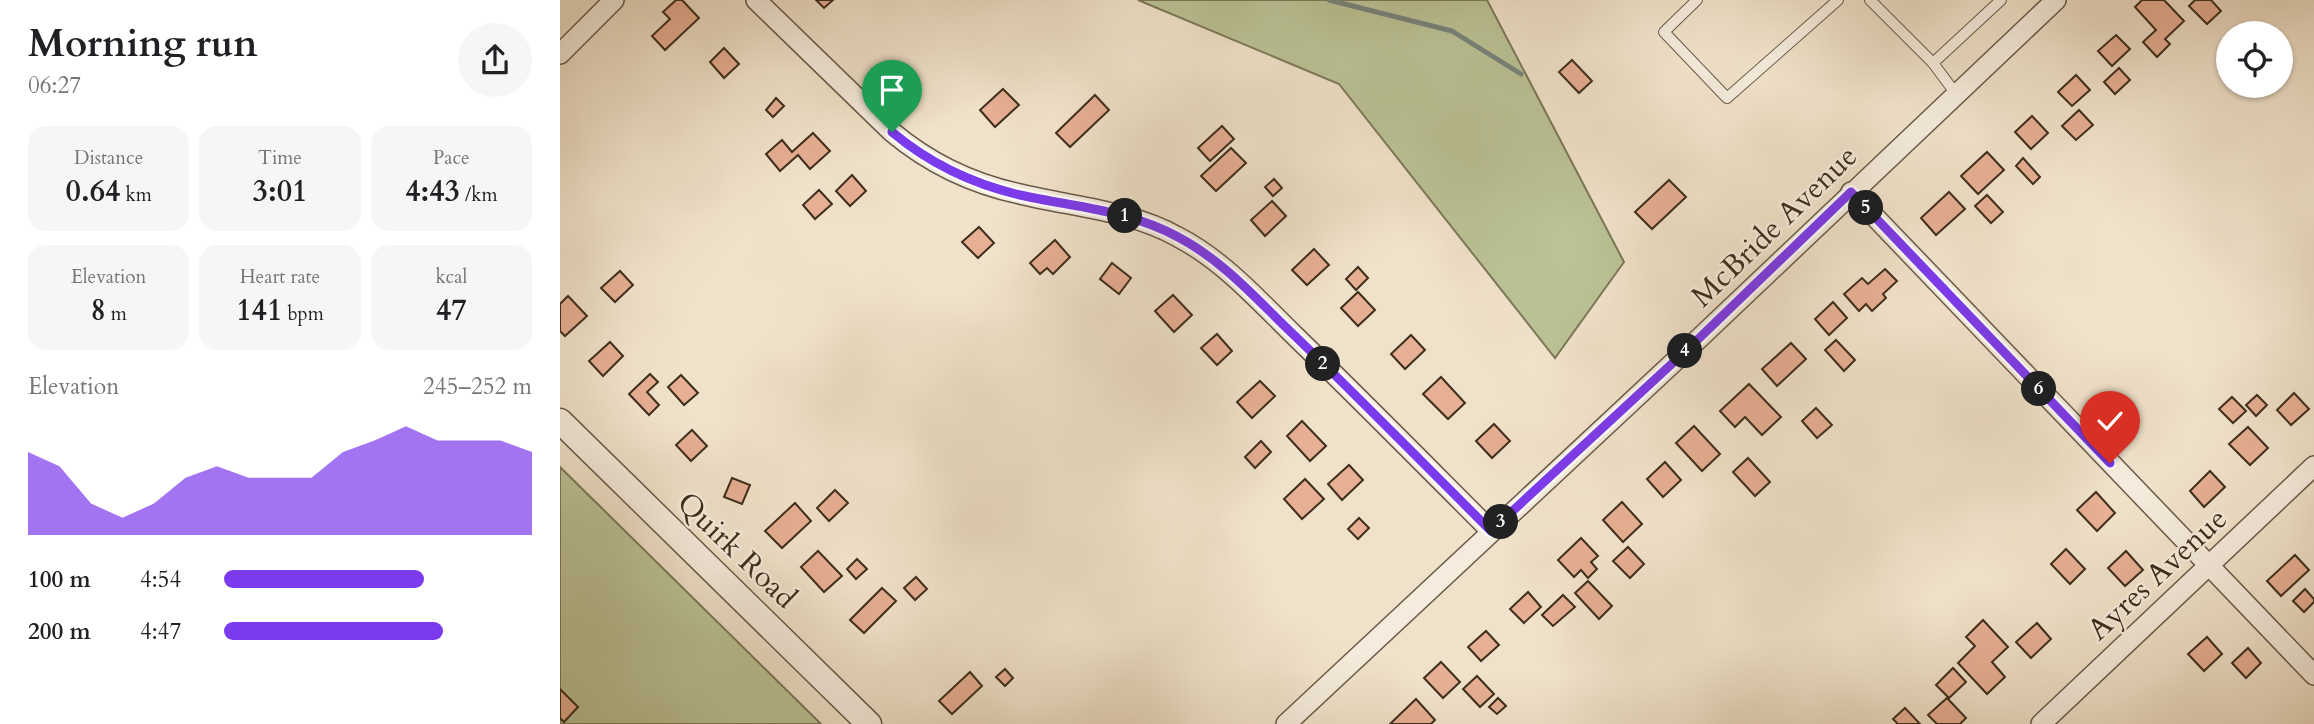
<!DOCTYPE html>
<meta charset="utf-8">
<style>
body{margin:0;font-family:Cardo,serif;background:#f6f6f6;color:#202124;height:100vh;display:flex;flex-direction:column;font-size:26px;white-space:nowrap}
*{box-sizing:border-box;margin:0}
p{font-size:23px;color:#757577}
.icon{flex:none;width:38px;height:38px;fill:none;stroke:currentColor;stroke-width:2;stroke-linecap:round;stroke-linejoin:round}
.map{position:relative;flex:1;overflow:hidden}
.drawer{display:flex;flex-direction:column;background:#fff;width:560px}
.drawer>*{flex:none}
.buttons{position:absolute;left:1656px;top:21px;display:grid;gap:14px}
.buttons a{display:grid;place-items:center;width:77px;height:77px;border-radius:50%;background:#fff;box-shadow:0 2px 5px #0004;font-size:35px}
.pin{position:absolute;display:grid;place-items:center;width:60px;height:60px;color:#fff;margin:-72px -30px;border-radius:50% 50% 50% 0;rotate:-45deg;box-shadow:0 0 7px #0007}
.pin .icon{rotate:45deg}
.km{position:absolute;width:35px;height:35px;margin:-18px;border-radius:50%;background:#222;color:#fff;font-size:19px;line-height:35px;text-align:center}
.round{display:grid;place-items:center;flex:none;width:74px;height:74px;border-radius:37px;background:#f6f6f6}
.headline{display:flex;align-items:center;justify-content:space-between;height:119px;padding:0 28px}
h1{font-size:38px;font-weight:700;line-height:52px}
.metrics{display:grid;grid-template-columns:repeat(3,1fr);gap:10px;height:119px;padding:7px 28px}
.metrics div{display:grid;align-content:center;border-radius:18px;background:#f6f6f6;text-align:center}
.metrics b{font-size:30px;font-weight:700}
.metrics small{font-size:19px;font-weight:400}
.metrics p{font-size:19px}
.chart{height:196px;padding:14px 28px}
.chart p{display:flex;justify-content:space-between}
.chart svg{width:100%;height:126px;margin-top:7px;fill:#7c3aed;opacity:.7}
ul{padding:0 28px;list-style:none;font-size:23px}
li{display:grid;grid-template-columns:112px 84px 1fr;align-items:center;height:52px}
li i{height:18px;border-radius:9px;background:#7c3aed}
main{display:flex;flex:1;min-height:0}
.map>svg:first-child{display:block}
</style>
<main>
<section class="drawer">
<div class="headline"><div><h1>Morning run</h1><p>06:27</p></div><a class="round"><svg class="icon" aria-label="share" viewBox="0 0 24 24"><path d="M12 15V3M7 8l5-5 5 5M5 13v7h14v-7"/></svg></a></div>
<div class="metrics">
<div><p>Distance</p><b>0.64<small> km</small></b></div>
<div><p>Time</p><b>3:01</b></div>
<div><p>Pace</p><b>4:43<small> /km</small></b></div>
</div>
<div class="metrics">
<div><p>Elevation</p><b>8<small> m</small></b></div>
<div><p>Heart rate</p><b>141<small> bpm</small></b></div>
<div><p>kcal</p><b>47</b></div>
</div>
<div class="chart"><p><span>Elevation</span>245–252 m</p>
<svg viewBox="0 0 160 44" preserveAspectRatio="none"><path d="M0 44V15L10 20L20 33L30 38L40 33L50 24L60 20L70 24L80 24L90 24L100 15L110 11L120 6L130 11L140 11L150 11L160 15V44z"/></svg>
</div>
<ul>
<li><b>100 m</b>4:54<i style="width:65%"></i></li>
<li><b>200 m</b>4:47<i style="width:71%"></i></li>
</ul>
</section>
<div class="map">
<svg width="1754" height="724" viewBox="0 0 1754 724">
<rect width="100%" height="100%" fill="#f0e2ca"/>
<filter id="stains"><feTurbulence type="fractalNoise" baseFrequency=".00286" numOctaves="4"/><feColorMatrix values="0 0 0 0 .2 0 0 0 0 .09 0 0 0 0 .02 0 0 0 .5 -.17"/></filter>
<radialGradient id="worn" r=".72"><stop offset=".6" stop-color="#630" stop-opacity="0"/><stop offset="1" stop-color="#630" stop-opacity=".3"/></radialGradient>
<g fill="#bbc396" stroke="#7c7859" stroke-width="2">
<path d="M578 0H927L1064 262 995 358 779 84Z"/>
<path d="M0 467 261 724H0Z"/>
</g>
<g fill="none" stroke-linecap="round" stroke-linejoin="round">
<path stroke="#76847c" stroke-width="5" d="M769 0 892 31 961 74"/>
</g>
<g fill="#e7af93" stroke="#3e2e1c" stroke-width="2">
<path d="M116 0H122L139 18 105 50 92 36 110 19 103 12Z"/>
<path d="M256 0H273L264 8Z"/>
<path d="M1582 0H1604L1624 21 1605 39 1610 44 1597 57 1583 42 1596 30 1575 7Z"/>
<path d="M1635 0H1651L1661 11 1647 24 1629 6Z"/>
<path d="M1556 35 1570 49 1552 66 1538 51Z"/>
<path d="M164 48 179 64 164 78 150 62Z"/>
<path d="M1012 60 1032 81 1019 93 999 72Z"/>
<path d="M1559 68 1570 80 1555 94 1544 82Z"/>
<path d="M1516 75 1530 90 1512 106 1498 92Z"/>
<path d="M443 89 459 105 435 127 420 110Z"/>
<path d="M535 95 549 110 510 147 496 133Z"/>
<path d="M216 98 224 106 213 117 206 110Z"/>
<path d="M1519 110 1533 125 1516 140 1502 126Z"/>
<path d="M1472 116 1488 133 1471 149 1455 132Z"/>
<path d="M662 126 674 139 650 161 638 148Z"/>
<path d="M253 133 270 151 250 169 238 155 220 171 206 154 222 140 232 152Z"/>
<path d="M671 148 686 163 656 191 641 176Z"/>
<path d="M1427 152 1444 170 1418 194 1401 176Z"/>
<path d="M1463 158 1480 177 1473 184 1456 166Z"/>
<path d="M292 175 306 191 290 206 276 191Z"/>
<path d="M714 179 722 188 713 196 705 187Z"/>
<path d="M1109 180 1126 197 1092 229 1075 212Z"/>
<path d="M259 190 272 204 255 219 243 205Z"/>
<path d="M1389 192 1405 209 1376 235 1361 218Z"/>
<path d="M1427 195 1443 212 1431 223 1415 206Z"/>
<path d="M712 201 726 216 705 236 691 220Z"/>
<path d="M419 227 434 243 418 258 402 242Z"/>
<path d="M495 240 510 257 493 274 487 268 480 274 470 263Z"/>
<path d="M754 249 769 265 747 285 732 270Z"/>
<path d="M552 263 571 278 559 294 540 279Z"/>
<path d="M798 267 808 278 796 290 786 279Z"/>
<path d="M1325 269 1337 281 1323 294 1326 298 1312 311 1306 304 1299 311 1284 294 1302 278 1308 284Z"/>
<path d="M60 271 73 285 55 302 41 288Z"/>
<path d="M798 292 815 310 798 326 781 308Z"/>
<path d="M613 295 632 315 614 332 595 311Z"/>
<path d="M8 296 27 316 5 336 0 331V304Z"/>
<path d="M1273 302 1287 318 1269 335 1255 319Z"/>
<path d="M657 334 672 351 657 365 641 348Z"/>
<path d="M851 335 865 350 845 369 831 354Z"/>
<path d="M1276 340 1295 360 1284 371 1265 350Z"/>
<path d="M50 342 63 356 43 376 29 361Z"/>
<path d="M1231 343 1246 359 1217 386 1202 369Z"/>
<path d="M90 374 98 382 87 392 99 405 89 415 69 394Z"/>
<path d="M121 375 138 393 124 405 108 387Z"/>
<path d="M881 377 905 403 888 419 863 394Z"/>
<path d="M700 381 715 396 692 418 677 402Z"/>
<path d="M1189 384 1221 417 1202 435 1185 417 1175 427 1160 411Z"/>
<path d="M1734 393 1749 409 1731 425 1717 410Z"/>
<path d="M1697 395 1707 405 1696 416 1686 405Z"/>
<path d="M1672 397 1686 411 1673 423 1659 409Z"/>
<path d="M1256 408 1272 425 1257 438 1242 421Z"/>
<path d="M742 421 766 446 750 461 727 436Z"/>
<path d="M934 424 950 441 932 458 916 441Z"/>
<path d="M1134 426 1160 454 1142 471 1116 443Z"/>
<path d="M1688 427 1708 448 1690 465 1669 444Z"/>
<path d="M132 430 147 446 131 461 116 445Z"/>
<path d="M701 441 711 452 695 468 685 457Z"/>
<path d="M1188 458 1210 482 1195 496 1173 472Z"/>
<path d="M1105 462 1121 480 1103 497 1087 479Z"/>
<path d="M789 465 803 480 782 500 768 484Z"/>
<path d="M1650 471 1665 487 1644 507 1630 491Z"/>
<path d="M172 478 190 485 182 504 164 497Z"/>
<path d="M745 479 764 499 742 519 724 499Z"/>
<path d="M275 490 288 503 269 521 257 508Z"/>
<path d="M1536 492 1555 513 1537 531 1517 510Z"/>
<path d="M1062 502 1082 524 1063 542 1043 520Z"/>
<path d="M235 503 251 521 222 548 205 531Z"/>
<path d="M799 518 809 528 798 539 788 529Z"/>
<path d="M1021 538 1038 556 1031 562 1037 569 1028 578 1021 570 1014 577 998 560Z"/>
<path d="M1068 547 1084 564 1070 578 1053 561Z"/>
<path d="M1506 549 1525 569 1510 584 1491 564Z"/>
<path d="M258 551 282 576 264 592 241 567Z"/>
<path d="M1566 551 1583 570 1565 586 1548 568Z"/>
<path d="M1735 555 1749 570 1721 596 1707 581Z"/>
<path d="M297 559 307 569 296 579 287 569Z"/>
<path d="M356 577 367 589 355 600 344 588Z"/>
<path d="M1028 581 1052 606 1039 619 1015 593Z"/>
<path d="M322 588 336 601 304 633 290 620Z"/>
<path d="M1745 589 1754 599V602L1744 612 1733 601Z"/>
<path d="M968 592 981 607 964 623 950 609Z"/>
<path d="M1003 595 1015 607 993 626 982 615Z"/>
<path d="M1423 620 1448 647 1432 662 1445 677 1427 694 1398 663 1415 646 1406 637Z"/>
<path d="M1477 623 1491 639 1471 658 1456 642Z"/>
<path d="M926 631 939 645 921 661 908 647Z"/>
<path d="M1647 637 1662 654 1644 671 1628 654Z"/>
<path d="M1688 648 1701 663 1686 678 1672 663Z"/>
<path d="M881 662 900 682 883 698 864 678Z"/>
<path d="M1393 668 1406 682 1389 698 1376 685Z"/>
<path d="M445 669 453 678 445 686 436 677Z"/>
<path d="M410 672 422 686 392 714 379 701Z"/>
<path d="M917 676 934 694 920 707 903 689Z"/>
<path d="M0 689 18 707 4 722 0 718Z"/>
<path d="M938 698 946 706 937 714 929 707Z"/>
<path d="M1387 698 1406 718 1400 724H1377L1368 715Z"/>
<path d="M856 699 875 720 871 724H830Z"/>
<path d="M1345 708 1360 724H1338L1333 719Z"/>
</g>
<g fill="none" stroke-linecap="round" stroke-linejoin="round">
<defs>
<g id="service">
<path d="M1137 0 1104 32 1167 98 1278 0"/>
<path d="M1310 0 1373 63"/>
<path d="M1396 94 1373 63 1441 0"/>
</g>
<g id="minor">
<path d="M196 0 332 132C369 163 413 184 460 194 513 207 570 210 618 237 664 261 699 301 735 336 801 400 866 466 931 531"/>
<path d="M0 54 54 0"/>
<path d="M1291 192 1754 675"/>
<path d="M726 724 1130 347 1496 0"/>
<path d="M1481 724 1754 466"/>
</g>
<path id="tertiary" d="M0 421 309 724"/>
</defs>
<use href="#service" stroke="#6a5b48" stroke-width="12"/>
<use href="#minor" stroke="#6a5b48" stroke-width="22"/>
<use href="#tertiary" stroke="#6a5b48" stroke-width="27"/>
<use href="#service" stroke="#f5ecdd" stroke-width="10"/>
<use href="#minor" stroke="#f5ecdd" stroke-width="19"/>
<use href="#tertiary" stroke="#f5ecdd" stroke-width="24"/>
</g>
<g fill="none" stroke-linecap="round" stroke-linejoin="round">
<defs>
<path id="route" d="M332 132C369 163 413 184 460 195 513 207 570 210 618 237 664 261 698 301 735 336 801 400 866 466 931 531L1130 347 1291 192 1550 463"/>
</defs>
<use href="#route" stroke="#fff" stroke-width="14"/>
<use href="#route" stroke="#7c3aed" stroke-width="9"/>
</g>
<g text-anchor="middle" stroke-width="5" stroke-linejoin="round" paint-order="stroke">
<g font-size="30" fill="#3e2e1c" stroke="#f5ecdd">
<text transform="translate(1214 226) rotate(-44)" y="10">McBride Avenue</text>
<text transform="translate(177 550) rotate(44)" y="10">Quirk Road</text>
<text transform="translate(1597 574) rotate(-43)" y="10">Ayres Avenue</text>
</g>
</g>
<rect width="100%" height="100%" filter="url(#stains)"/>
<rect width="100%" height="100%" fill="url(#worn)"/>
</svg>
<div class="buttons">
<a><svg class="icon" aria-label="locate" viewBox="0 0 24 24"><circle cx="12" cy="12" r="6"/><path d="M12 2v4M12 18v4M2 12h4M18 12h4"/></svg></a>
</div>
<div class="pin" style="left:332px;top:132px;background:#1e9e55"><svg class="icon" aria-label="arrive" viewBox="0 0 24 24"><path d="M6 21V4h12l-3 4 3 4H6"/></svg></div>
<div class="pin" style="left:1550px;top:463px;background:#d93025"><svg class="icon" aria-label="check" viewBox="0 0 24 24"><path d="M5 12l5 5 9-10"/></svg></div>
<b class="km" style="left:565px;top:216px">1</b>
<b class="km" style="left:763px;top:364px">2</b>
<b class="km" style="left:941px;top:522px">3</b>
<b class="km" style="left:1125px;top:351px">4</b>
<b class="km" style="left:1306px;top:208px">5</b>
<b class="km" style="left:1479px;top:389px">6</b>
</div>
</main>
